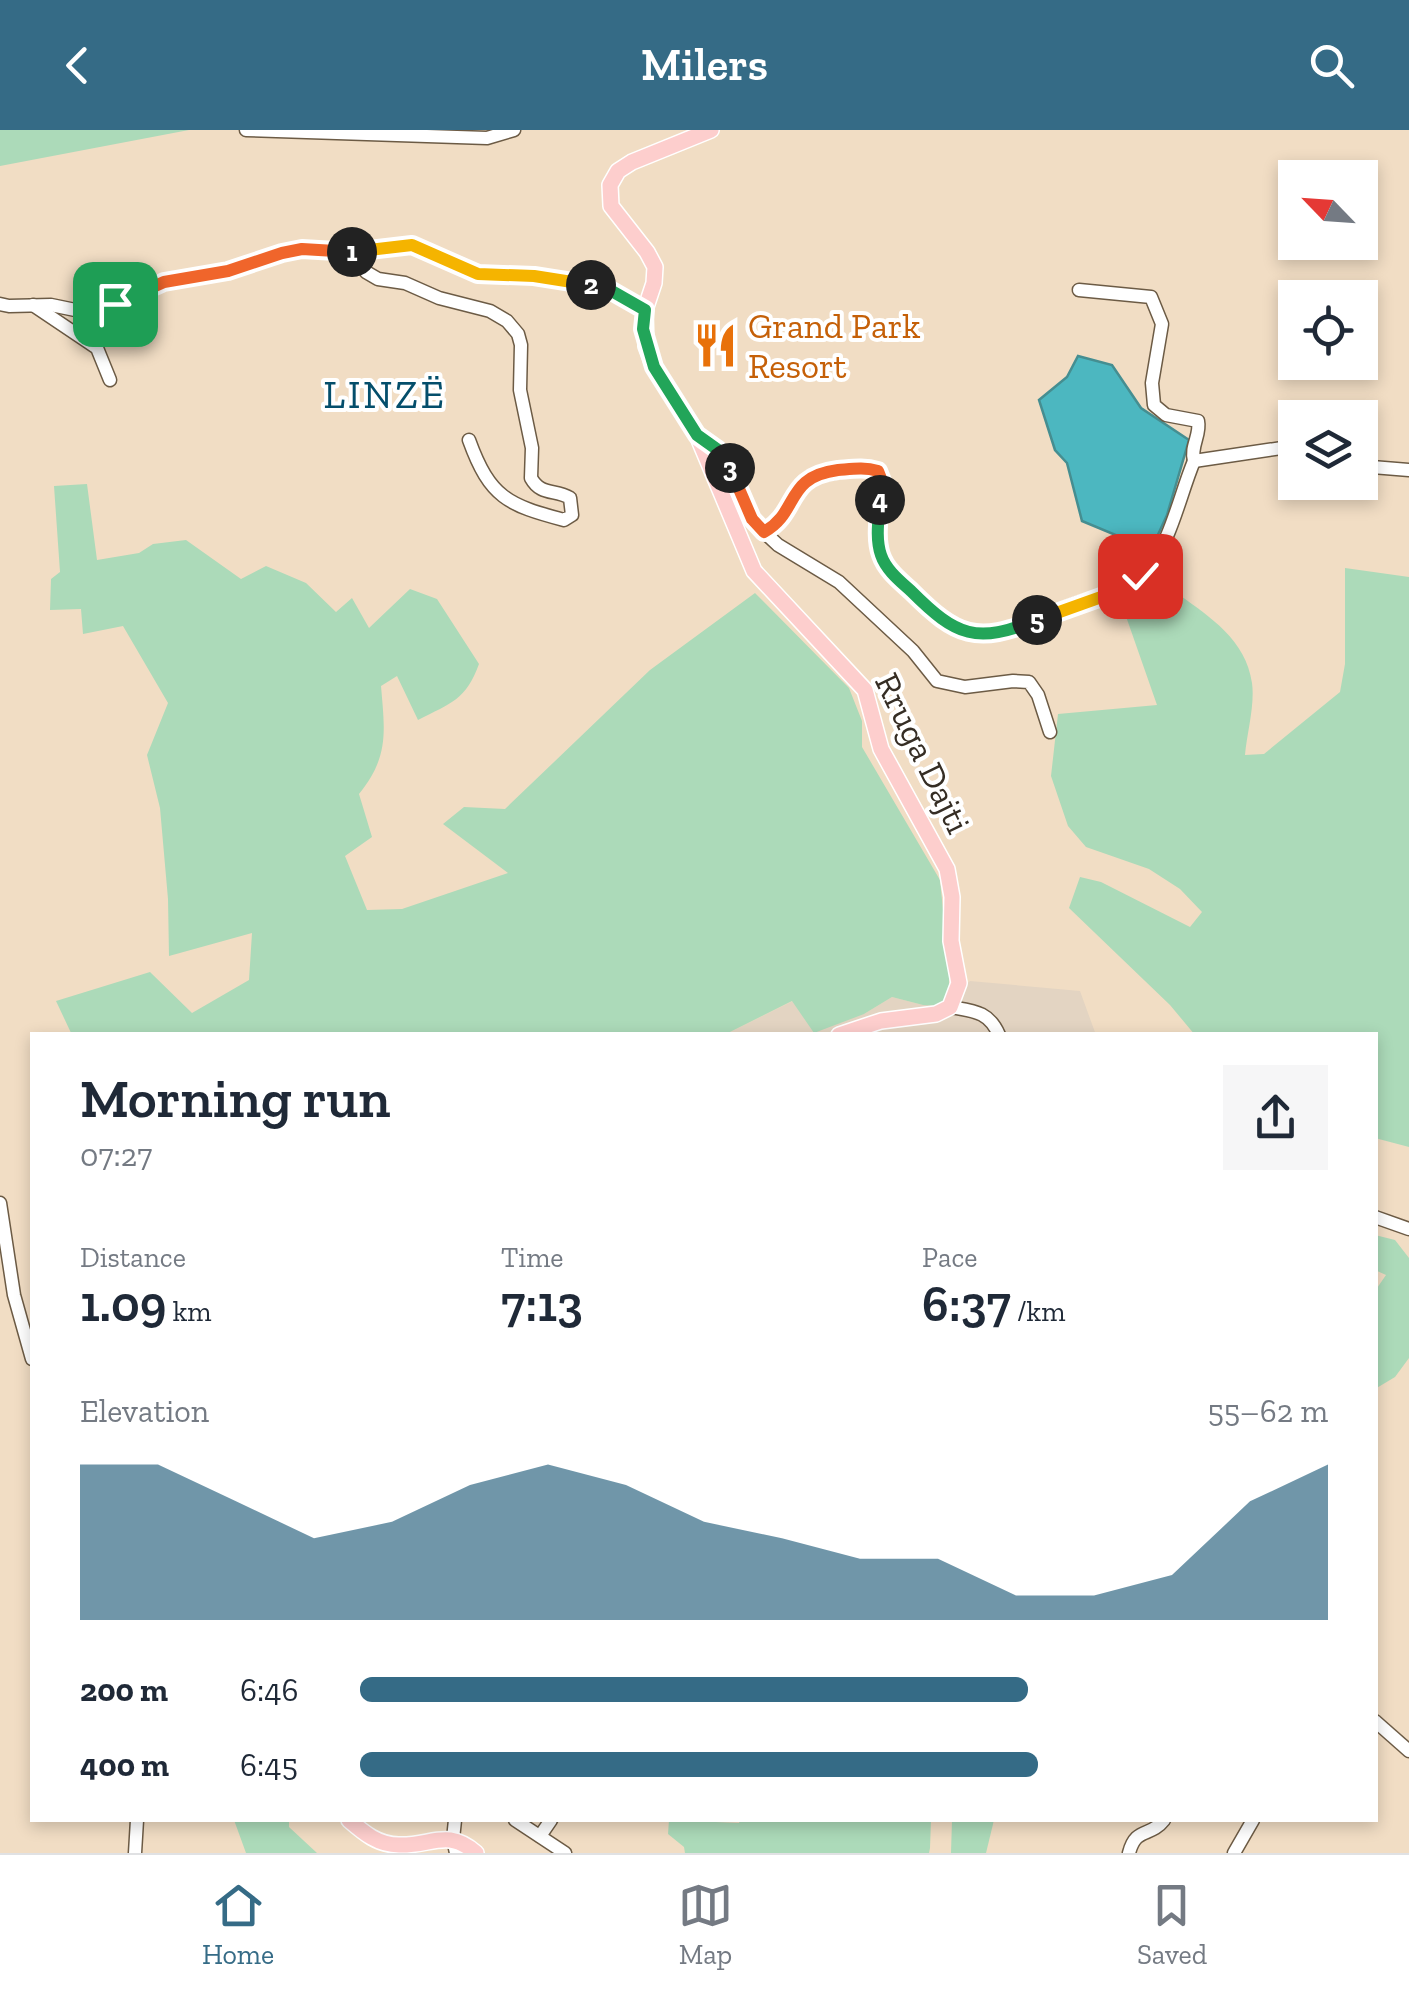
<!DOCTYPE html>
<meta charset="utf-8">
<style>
body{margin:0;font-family:"Zilla Slab",serif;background:#f6f6f7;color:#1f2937;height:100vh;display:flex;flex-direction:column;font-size:38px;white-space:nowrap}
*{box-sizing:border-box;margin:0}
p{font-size:32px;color:#747a83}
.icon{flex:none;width:55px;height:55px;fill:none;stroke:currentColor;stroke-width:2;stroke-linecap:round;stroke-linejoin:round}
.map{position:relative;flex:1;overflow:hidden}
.drawer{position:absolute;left:30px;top:902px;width:1348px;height:790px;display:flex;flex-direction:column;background:#fff;border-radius:0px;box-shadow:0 5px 15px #0003}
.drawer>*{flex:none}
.needle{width:65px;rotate:295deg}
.fabs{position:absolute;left:1278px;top:30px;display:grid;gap:20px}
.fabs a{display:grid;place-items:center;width:100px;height:100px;border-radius:0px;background:#fff;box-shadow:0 5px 15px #0003;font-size:50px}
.pin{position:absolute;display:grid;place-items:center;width:85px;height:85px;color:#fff;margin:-42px;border-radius:20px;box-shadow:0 5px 15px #0006}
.km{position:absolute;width:50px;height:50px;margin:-25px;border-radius:50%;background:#222;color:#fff;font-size:28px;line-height:50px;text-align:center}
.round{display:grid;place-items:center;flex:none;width:105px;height:105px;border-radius:0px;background:#f6f6f7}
.headline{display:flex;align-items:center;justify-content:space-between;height:170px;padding:0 50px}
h1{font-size:55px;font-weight:600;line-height:75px}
.figures{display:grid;grid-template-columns:repeat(3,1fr);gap:15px;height:170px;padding:10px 50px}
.figures div{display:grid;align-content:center}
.figures b{font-size:50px;font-weight:600}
.figures small{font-size:28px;font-weight:400}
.figures p{font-size:28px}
.chart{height:280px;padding:20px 50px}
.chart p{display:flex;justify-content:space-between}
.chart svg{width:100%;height:180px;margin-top:10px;fill:#356b86;opacity:.7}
ul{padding:0 50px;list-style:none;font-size:32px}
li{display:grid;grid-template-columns:160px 120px 1fr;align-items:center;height:75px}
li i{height:25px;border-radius:12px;background:#356b86}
header{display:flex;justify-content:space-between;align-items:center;height:130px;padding:0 50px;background:#356b86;color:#fff;font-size:45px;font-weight:600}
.tab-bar{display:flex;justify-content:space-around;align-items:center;height:140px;border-top:2px solid #e0e1e3;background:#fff;font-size:28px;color:#747a83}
.tab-bar a{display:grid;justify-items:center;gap:5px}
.tab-bar .on{color:#356b86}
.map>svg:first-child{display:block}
</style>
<header><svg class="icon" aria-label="back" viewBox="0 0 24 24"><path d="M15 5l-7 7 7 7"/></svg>Milers<svg class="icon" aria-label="search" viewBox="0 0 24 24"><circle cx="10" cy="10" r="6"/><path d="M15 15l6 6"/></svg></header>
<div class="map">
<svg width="1409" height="1723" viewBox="0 0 1409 1723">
<rect width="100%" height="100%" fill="#f1ddc4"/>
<path fill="#e3d4c2" d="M970 851 1080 861 1096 905H724L793 871 864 884 892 867 923 875 949 868Z"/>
<g fill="#acdab9">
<path d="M0 0H189L0 36Z"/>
<path d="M87 354 97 430 139 423 153 414 186 410 241 449 266 436 306 453 336 482 352 468 369 498 410 459 437 469 479 534C466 570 451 573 418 590L397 546 381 556C385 602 389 627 359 664L372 707 345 726 367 780 402 779 508 743 443 694 464 677 505 679 650 540 755 463 849 558 862 591V617L940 750 949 839V868L941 876 923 875 892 867 864 884 814 903 792 871 724 905H72L56 871 150 842 192 883 249 850 252 803 169 826 168 769 160 678 147 625 168 573 123 496 83 504 81 479 50 480 51 449 60 442 54 356Z"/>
<path d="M1345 438 1409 447V1017L1375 1008V905H1195L1170 875 1069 778 1080 747 1101 752 1190 797 1202 782 1180 759 1149 739 1086 717 1068 696 1051 646 1058 584 1157 575 1122 475 1132 469 1178 464C1210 487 1246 510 1252 553 1255 575 1247 603 1245 625L1264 624 1340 562 1345 534Z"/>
<path d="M1375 1105 1395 1110 1409 1128V1228L1395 1247 1375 1259V1161L1386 1145 1375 1140Z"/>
<path d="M234 1690H289V1697L317 1723H246Z"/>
<path d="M669 1690 739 1693 740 1690H931L930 1718 929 1723H685L684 1717 668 1704Z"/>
<path d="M952 1690H994L986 1723H951Z"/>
</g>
<path fill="#4cb7c0" stroke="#458e91" stroke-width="2.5" d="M1078 226 1112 235 1141 278 1189 310 1167 385 1156 409 1137 414 1082 391 1067 333 1055 320 1039 270 1067 247Z"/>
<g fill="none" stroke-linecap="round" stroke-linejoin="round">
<defs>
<g id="minor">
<path d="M246 0 487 8 514 0"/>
<path d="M354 122 366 142 378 149 405 153 439 168 490 181 507 191 518 204 521 215 520 260 532 318 531 348C541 366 555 359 570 368L572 385 564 390C508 375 490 368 469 310"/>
<path d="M1079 160 1151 167 1162 194 1152 253 1154 275 1166 285 1198 291C1201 305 1190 316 1194 331"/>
<path d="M0 174 9 176 51 175 85 182 100 180 164 151 228 141 282 123 302 119 354 122 412 115 478 144 534 146 594 156 627 168 645 180"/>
<path d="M33 175 97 218 110 250"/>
<path d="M697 305 725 328 752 389 764 402 774 396 810 347 859 338 878 341C893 366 866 408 886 437 896 451 912 463 925 474 985 528 1014 496 1078 473 1103 464 1125 463 1145 442 1171 413 1179 367 1194 331"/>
<path d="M1194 331 1295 316"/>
<path d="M1360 336 1409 340"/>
<path d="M764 402 778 415 839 452 913 521 937 551 965 557 1013 551 1029 552 1038 565 1050 602"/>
<path d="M950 877C973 881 989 881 999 905"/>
<path d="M0 1073 14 1165 32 1229"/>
<path d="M1375 1087 1409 1099"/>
<path d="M1375 1591 1409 1621"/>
<path d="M455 1690 453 1709 456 1723"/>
<path d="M515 1690 565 1723"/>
<path d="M540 1706 551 1690"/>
<path d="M135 1723 137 1690"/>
<path d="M1129 1723C1136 1696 1150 1708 1164 1690"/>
<path d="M1234 1723 1253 1690"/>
</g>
<g id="major">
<path d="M711 0 632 32 618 41 610 55 611 76 647 122 655 137 654 153 645 180 646 216 654 237 697 305 754 441 865 560 881 619 947 739 952 767 951 811 959 853 950 877 936 884 881 891 839 905"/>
<path d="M349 1690C364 1703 378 1715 399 1715 432 1716 447 1698 476 1723"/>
</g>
</defs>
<use href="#minor" stroke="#6c5b45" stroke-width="15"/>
<use href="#major" stroke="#fff" stroke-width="18"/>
<use href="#minor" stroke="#fff" stroke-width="12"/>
<use href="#major" stroke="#fdcecd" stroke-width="15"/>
</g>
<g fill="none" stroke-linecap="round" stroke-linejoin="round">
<defs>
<path id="split-1" d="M115 174 164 152 228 141 282 123 302 119 352 122"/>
<path id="split-2" d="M352 122 412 115 478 144 534 146 591 155"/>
<path id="split-3" d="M591 155 610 160 645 180 643 199 654 237 697 305 718 320 730 338"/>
<path id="split-4" d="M730 338 752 389 764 402C800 382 784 347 838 340 852 339 864 337 878 341L882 351 880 370"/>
<path id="split-5" d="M880 370C879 387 875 408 881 425 886 440 900 451 911 461 957 507 976 514 1037 490"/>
<path id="split-6" d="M1037 490 1132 456 1140 446"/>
</defs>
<use href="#split-1" stroke="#fff" stroke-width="20"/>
<use href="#split-2" stroke="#fff" stroke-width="20"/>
<use href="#split-3" stroke="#fff" stroke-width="20"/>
<use href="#split-4" stroke="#fff" stroke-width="20"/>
<use href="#split-5" stroke="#fff" stroke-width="20"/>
<use href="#split-6" stroke="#fff" stroke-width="20"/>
<use href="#split-1" stroke="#f0652b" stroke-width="12"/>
<use href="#split-2" stroke="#f5b400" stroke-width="12"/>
<use href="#split-3" stroke="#22a559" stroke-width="12"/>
<use href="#split-4" stroke="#f0652b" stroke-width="12"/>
<use href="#split-5" stroke="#22a559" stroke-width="12"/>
<use href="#split-6" stroke="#f5b400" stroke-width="12"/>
</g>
<defs>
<symbol id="restaurant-bare" viewBox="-9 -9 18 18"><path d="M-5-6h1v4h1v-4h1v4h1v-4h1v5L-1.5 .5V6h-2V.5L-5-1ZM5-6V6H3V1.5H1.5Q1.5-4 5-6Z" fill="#e8710a" stroke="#fff" stroke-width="2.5" paint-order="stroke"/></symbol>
</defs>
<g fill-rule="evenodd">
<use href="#restaurant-bare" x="684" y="184" width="63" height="63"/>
</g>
<g text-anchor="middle" stroke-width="8" stroke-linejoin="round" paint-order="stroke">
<g font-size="35" fill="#c56008" stroke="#fff" text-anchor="start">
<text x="748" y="208">Grand Park<tspan x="748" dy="40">Resort</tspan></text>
</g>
<g font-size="35" fill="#352d24" stroke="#fff">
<text transform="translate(923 623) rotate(64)" y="12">Rruga Dajti</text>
</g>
<g font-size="40" letter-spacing="2.5" fill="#044e6b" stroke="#fff">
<text x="385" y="278">LINZË</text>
</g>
</g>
</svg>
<div class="fabs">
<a><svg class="needle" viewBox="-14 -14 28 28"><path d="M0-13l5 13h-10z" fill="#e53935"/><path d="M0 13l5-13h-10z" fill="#747a83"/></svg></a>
<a><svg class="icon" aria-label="locate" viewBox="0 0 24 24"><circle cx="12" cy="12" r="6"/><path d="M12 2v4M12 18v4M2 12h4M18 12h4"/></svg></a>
<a><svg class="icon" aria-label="layers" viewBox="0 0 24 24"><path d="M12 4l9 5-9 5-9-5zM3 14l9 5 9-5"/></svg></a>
</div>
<div class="pin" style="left:115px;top:174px;background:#1e9e55"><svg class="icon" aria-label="arrive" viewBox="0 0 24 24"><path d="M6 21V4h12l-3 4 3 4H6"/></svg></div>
<div class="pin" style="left:1140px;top:446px;background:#d93025"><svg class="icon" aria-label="check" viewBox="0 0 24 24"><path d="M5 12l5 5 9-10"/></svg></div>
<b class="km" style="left:352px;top:122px">1</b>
<b class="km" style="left:591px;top:155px">2</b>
<b class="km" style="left:730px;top:338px">3</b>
<b class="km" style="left:880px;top:370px">4</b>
<b class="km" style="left:1037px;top:490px">5</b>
<section class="drawer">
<div class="headline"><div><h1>Morning run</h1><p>07:27</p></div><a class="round"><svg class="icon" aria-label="share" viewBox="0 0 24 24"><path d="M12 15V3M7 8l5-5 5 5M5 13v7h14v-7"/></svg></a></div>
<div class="figures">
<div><p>Distance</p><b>1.09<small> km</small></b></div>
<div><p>Time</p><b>7:13</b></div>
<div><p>Pace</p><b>6:37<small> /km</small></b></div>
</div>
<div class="chart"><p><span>Elevation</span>55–62 m</p>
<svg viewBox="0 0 160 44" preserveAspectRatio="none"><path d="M0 44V6L10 6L20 15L30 24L40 20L50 11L60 6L70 11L80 20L90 24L100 29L110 29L120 38L130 38L140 33L150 15L160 6V44z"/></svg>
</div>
<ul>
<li><b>200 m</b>6:46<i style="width:69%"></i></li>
<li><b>400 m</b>6:45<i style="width:70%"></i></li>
</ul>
</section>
</div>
<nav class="tab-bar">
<a class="on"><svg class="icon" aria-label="home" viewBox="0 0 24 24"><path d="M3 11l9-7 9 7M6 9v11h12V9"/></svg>Home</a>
<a><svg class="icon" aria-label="map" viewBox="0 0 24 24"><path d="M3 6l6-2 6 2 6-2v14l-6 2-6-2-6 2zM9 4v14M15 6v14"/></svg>Map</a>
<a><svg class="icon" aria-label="saved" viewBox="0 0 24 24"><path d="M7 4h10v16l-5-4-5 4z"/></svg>Saved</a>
</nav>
